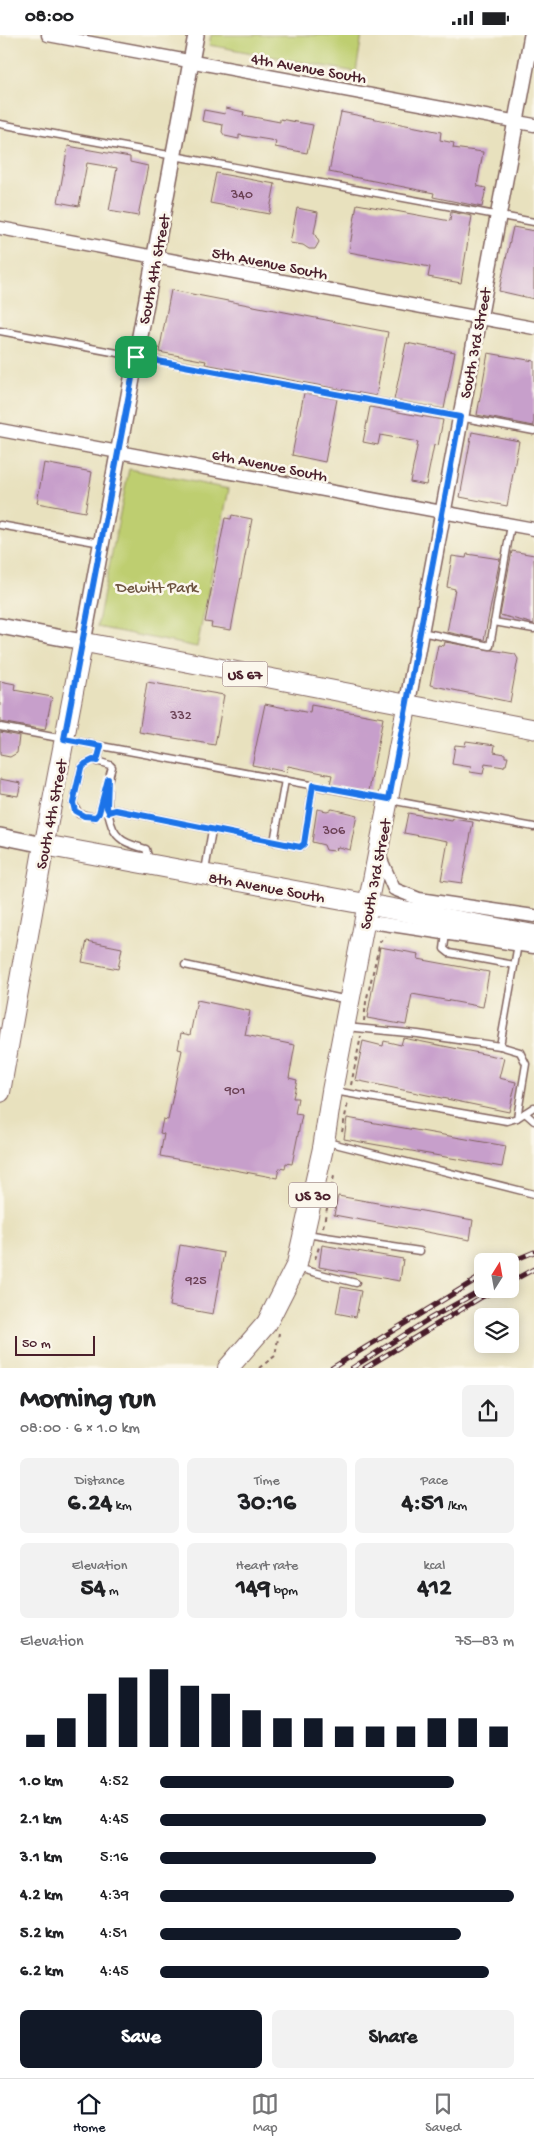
<!DOCTYPE html>
<meta charset="utf-8">
<style>
body{margin:0;font-family:"Gochi Hand",sans-serif;background:#f2f2f2;color:#202124;height:100vh;display:flex;flex-direction:column;font-size:19px;white-space:nowrap}
*{box-sizing:border-box;margin:0}
p{font-size:16px;color:#757577}
.icon{flex:none;width:28px;height:28px;fill:none;stroke:currentColor;stroke-width:2;stroke-linecap:round;stroke-linejoin:round}
.map{position:relative;height:1333px;overflow:hidden}
.panel{display:flex;flex-direction:column;background:#fff;flex:1}
.panel>*{flex:none}
.needle{width:32px;rotate:11deg}
.buttons{position:absolute;left:474px;top:1218px;display:grid;gap:10px}
.buttons a{display:grid;place-items:center;width:45px;height:45px;border-radius:8px;background:#fff;box-shadow:0 2px 12px #0003;font-size:25px}
.scale{position:absolute;left:15px;bottom:12px;width:80px;box-sizing:border-box;padding-left:5px;border:2px solid #4a1f2b;border-top:0;font-size:14px;line-height:18px;white-space:nowrap;color:#4a1f2b;-webkit-text-stroke:4px #fbf7ec;paint-order:stroke}
.pin{position:absolute;display:grid;place-items:center;width:42px;height:42px;color:#fff;margin:-21px;border-radius:10px;box-shadow:0 2px 8px #0006}
.round{display:grid;place-items:center;flex:none;width:52px;height:52px;border-radius:8px;background:#f2f2f2}
.summary{display:flex;align-items:center;justify-content:space-between;height:85px;padding:0 20px}
h1{font-size:28px;font-weight:700;line-height:38px}
.metrics{display:grid;grid-template-columns:repeat(3,1fr);gap:8px;height:85px;padding:5px 20px}
.metrics div{display:grid;align-content:center;border-radius:8px;background:#f2f2f2;text-align:center}
.metrics b{font-size:25px;font-weight:700}
.metrics small{font-size:14px;font-weight:400}
.metrics p{font-size:14px}
.chart{height:140px;padding:10px 20px}
.chart p{display:flex;justify-content:space-between}
.chart svg{width:100%;height:90px;margin-top:5px;stroke:#111827;stroke-width:6}
.action{display:flex;gap:10px;margin-top:auto;padding:10px 20px}
.action a{flex:1;height:58px;border-radius:8px;background:#111827;color:#fff;font-size:20px;font-weight:700;line-height:58px;text-align:center}
.action a+a{background:#f2f2f2;color:#202124}
ul{padding:0 20px;list-style:none;font-size:16px}
li{display:grid;grid-template-columns:80px 60px 1fr;align-items:center;height:38px}
li i{height:12px;border-radius:6px;background:#111827}
.status{display:flex;justify-content:space-between;align-items:center;height:35px;padding:0 25px;background:#fff;direction:ltr}
.status svg{height:14px;fill:currentColor}
.dock{display:flex;justify-content:space-around;align-items:center;height:70px;border-top:1px solid #e0e0e0;background:#fff;font-size:14px;color:#757577}
.dock a{display:grid;justify-items:center;gap:2px}
.dock .active{color:#111827}
.map>svg:first-child{display:block}
</style>
<div class="status"><b>08:00</b><svg viewBox="0 0 49 12"><path d="M0 12V9h3v3zM5 12V6h3v6zM10 12V3h3v9zM15 12V0h3v12zM26 1h20v11H26zM47 4h2v5h-2z"/></svg></div>
<div class="map">
<svg width="534" height="1333" viewBox="0 0 534 1333">
<rect width="100%" height="100%" fill="#fbf7ec"/>
<filter id="ink" filterUnits="userSpaceOnUse"><feTurbulence type="fractalNoise" baseFrequency=".02" numOctaves="2"/><feDisplacementMap in="SourceGraphic" scale="10" xChannelSelector="R" yChannelSelector="G"/><feConvolveMatrix kernelMatrix="1 2 1 2 8 2 1 2 1" color-interpolation-filters="sRGB"/></filter>
<filter id="wash" filterUnits="userSpaceOnUse"><feTurbulence type="fractalNoise" baseFrequency=".0096" numOctaves="4" result="noise"/><feDisplacementMap in="SourceGraphic" scale="20" xChannelSelector="R" yChannelSelector="G"/><feGaussianBlur stdDeviation="1.12" result="paint"/><feColorMatrix in="noise" values="0 0 0 0 0 0 0 0 0 0 0 0 0 0 0 0 0 1.4 0 .05"/><feComposite in="paint" operator="in"/></filter>
<g filter="url(#wash)">
<rect width="100%" height="100%" fill="#e8e1be"/>
<g fill="#bece70" stroke="#84764e">
<path d="M211 0H362L356 37 209 10Z"/>
<path d="M129 434 229 454 197 612 97 592Z"/>
</g>
<g id="blocks">
<g fill="#c79fcb">
<path d="M226 73 244 77 243 80 280 87V84L313 90 307 118 275 112 276 106 239 100V104L225 101 222 97 223 90 202 86 204 75 225 79Z"/>
<path d="M341 77 441 97 440 105 454 108 453 113 483 117 477 151 486 153 482 172 433 162 434 158 329 137Z"/>
<path d="M68 111 130 122V127L148 131 138 181 109 176 117 133 87 128 79 171 58 167Z"/>
<path d="M216 138 275 149 269 179 210 168Z"/>
<path d="M357 169 450 186 451 177 472 181 461 248 428 242 430 232 349 217Z"/>
<path d="M297 173 318 177 314 198 319 207 315 214H309L303 210 290 208Z"/>
<path d="M513 192 534 196V264L499 256Z"/>
<path d="M171 255 388 297 376 361 205 329 206 326 159 317Z"/>
<path d="M406 308 455 317 444 374 394 365Z"/>
<path d="M488 318 534 326V391L477 380Z"/>
<path d="M304 358 337 364 325 427 292 420Z"/>
<path d="M370 372 443 385 438 411 434 410 426 450 410 447 418 407 380 400 378 410 363 407Z"/>
<path d="M472 397 519 406 507 471 460 462Z"/>
<path d="M44 428 92 437 85 477 37 468Z"/>
<path d="M232 480 252 484 231 595 211 592 212 588 205 587 225 483 231 484Z"/>
<path d="M512 516 534 520V589L500 580Z"/>
<path d="M467 519 500 524 484 605 447 597 455 554 447 552 452 521 466 523Z"/>
<path d="M445 607 515 619 518 624 510 667 430 650 438 610 444 611Z"/>
<path d="M0 646 15 649 14 655 52 662 45 695 0 687Z"/>
<path d="M147 647 224 660 215 710 139 697Z"/>
<path d="M265 669 310 678 311 670 383 683 369 756 330 749 332 740 288 731 287 737 252 730Z"/>
<path d="M0 697 19 701 17 718 10 722 0 720Z"/>
<path d="M466 706 495 710 494 717 505 719V722H508L506 730H504V732L485 729 483 739 470 737 471 732 452 729 455 710 465 711Z"/>
<path d="M0 744 21 748 18 761 0 758Z"/>
<path d="M317 774 327 776 332 774 357 780 350 815 338 812 334 816 326 815 324 810 312 807Z"/>
<path d="M408 778 452 786 453 784 473 787 462 848 441 845 448 806 404 798Z"/>
<path d="M87 906 122 913 118 934 82 927Z"/>
<path d="M380 912 419 919 418 924 489 937 483 972 412 959 406 990 367 983Z"/>
<path d="M197 965 250 976 245 1000 295 1010 289 1043 297 1045 293 1063H298L295 1079 302 1080 292 1129 286 1128 285 1134 279 1133 277 1143 160 1121 164 1099 160 1098 163 1084 168 1085 182 1015 178 1014 181 998 190 1000Z"/>
<path d="M403 1003 504 1023 499 1043 516 1047 509 1077 355 1045 363 1006 383 1011 384 1006 401 1010Z"/>
<path d="M347 1083 506 1111 502 1132 344 1104Z"/>
<path d="M338 1161 473 1185 470 1205 334 1180Z"/>
<path d="M180 1210 224 1218 213 1279 169 1271Z"/>
<path d="M322 1210 403 1224 400 1246 319 1232Z"/>
<path d="M341 1252 361 1256 356 1282 336 1278Z"/>
</g>
</g>
</g>
<g filter="url(#ink)">
<use href="#blocks" fill-opacity="0" stroke="#81635e" stroke-width="1"/>
<g fill="none" stroke-linecap="round" stroke-linejoin="round">
<defs>
<g id="service">
<path d="M0 89 534 187"/>
<path d="M0 296 534 396"/>
<path d="M0 490 101 508"/>
<path d="M494 587 534 594"/>
<path d="M421 597 490 611 511 490"/>
<path d="M0 692 534 792"/>
<path d="M93 725 110 730 112 732 99 778 95 782 79 779 73 768 81 733 85 729Z"/>
<path d="M97 727 101 711"/>
<path d="M108 755C107 770 108 793 120 803 126 809 137 811 146 814L148 821 146 826"/>
<path d="M109 777 116 775 300 812 304 809 313 750"/>
<path d="M274 807 285 745"/>
<path d="M205 836 212 795"/>
<path d="M446 898 444 914 449 918 514 930"/>
<path d="M185 930 348 965"/>
<path d="M500 1011 518 909"/>
<path d="M334 1056 507 1086 517 1083 526 1029 520 1017 500 1011 418 999 346 992"/>
<path d="M525 1078 534 1086"/>
<path d="M517 1083 534 1072"/>
<path d="M327 1107 534 1159"/>
<path d="M306 1199 420 1216"/>
<path d="M297 1233 356 1248"/>
</g>
<g id="minor">
<path d="M48 0 534 90"/>
<path d="M0 193 534 293"/>
<path d="M0 395 534 494"/>
<path d="M378 818 394 854 419 864 534 881"/>
<path d="M365 886 534 912"/>
</g>
<g id="tertiary">
<path d="M0 591 83 607 196 0"/>
<path d="M407 670 532 0"/>
<path d="M0 801 44 810"/>
</g>
<g id="primary">
<path d="M44 810 83 607 534 694"/>
<path d="M368 868 407 670"/>
</g>
<g id="trunk">
<path d="M0 1057 44 810 534 900"/>
<path d="M228 1333 267 1288 297 1229 323 1113 332 1056 368 868"/>
</g>
</defs>
<use href="#service" stroke="#81635e" stroke-width="9"/>
<use href="#minor" stroke="#81635e" stroke-width="15"/>
<use href="#tertiary" stroke="#81635e" stroke-width="18"/>
<use href="#primary" stroke="#81635e" stroke-width="21"/>
<use href="#trunk" stroke="#81635e" stroke-width="22"/>
<g stroke="#81635e" stroke-width="2" stroke-dasharray="4 4" stroke-linecap="butt">
<path d="M364 986 366 967 380 907 386 901"/>
<path d="M351 1050 361 1001"/>
<path d="M342 1097 348 1067"/>
<path d="M323 1192 334 1141"/>
<path d="M315 1224 320 1209"/>
<path d="M259 1333 275 1321 279 1298"/>
</g>
<use href="#service" stroke="#fff" stroke-width="6"/>
<use href="#minor" stroke="#fff" stroke-width="12"/>
<use href="#tertiary" stroke="#fff" stroke-width="15"/>
<use href="#primary" stroke="#fff" stroke-width="19"/>
<use href="#trunk" stroke="#fff" stroke-width="20"/>
<defs>
<g id="rail">
<path d="M510 1227 534 1217"/>
<path d="M510 1247 534 1234"/>
<path d="M332 1333 482 1241"/>
<path d="M352 1333 429 1284 481 1255"/>
<path d="M365 1333 480 1263 498 1254"/>
</g>
</defs>
<use href="#rail" stroke="#4a1f2b" stroke-width="5"/>
<use href="#rail" stroke="#fbf7ec" stroke-width="3" stroke-dasharray="9" stroke-linecap="butt"/>
</g>
</g>
<g fill="none" stroke-linecap="round" stroke-linejoin="round" filter="url(#ink)">
<defs>
<path id="route" d="M136 322 460 382 389 764 313 750 304 809 300 812 116 775 109 777 107 773 108 744 99 778 96 782 84 781 75 776 73 768 81 733 85 729 93 725 97 726 101 711 64 704Z"/>
</defs>
<use href="#route" stroke="#fff" stroke-width="10"/>
<use href="#route" stroke="#1a73e8" stroke-width="6"/>
</g>
<g text-anchor="middle" stroke-width="5" stroke-linejoin="round" paint-order="stroke">
<g font-size="14" fill="#693f53">
<text x="242" y="163">340</text>
<text x="181" y="684">332</text>
<text x="334" y="799">306</text>
<text x="235" y="1059">901</text>
<text x="196" y="1249">925</text>
</g>
<g fill="#fbf7ec" stroke="#7f6065" stroke-width="1">
<rect x="222.5" y="626.5" width="45" height="25" rx="4"/>
<rect x="289" y="1147.5" width="48" height="25" rx="4"/>
</g>
<g font-size="15" font-weight="bold" fill="#4a1f2b">
<text x="245" y="644">US 67</text>
<text x="313" y="1165">US 30</text>
</g>
<g font-size="16" fill="#4a1f2b" stroke="#fbf7ec">
<text transform="translate(309 32) rotate(10)" y="6">4th Avenue South</text>
<text transform="translate(270 227) rotate(11)" y="6">5th Avenue South</text>
<text transform="translate(153 234) rotate(-79)" y="6">South 4th Street</text>
<text transform="translate(474 308) rotate(-79)" y="6">South 3rd Street</text>
<text transform="translate(270 429) rotate(11)" y="6">6th Avenue South</text>
<text transform="translate(50 779) rotate(-79)" y="6">South 4th Street</text>
<text transform="translate(374 839) rotate(-79)" y="6">South 3rd Street</text>
<text transform="translate(267 851) rotate(10)" y="6">8th Avenue South</text>
</g>
<g font-size="16" fill="#6d5440" stroke="#fbf7ec">
<text x="157" y="557">Dewitt Park</text>
</g>
</g>
</svg>
<div class="buttons">
<a><svg class="needle" viewBox="-14 -14 28 28"><path d="M0-13l5 13h-10z" fill="#e53935"/><path d="M0 13l5-13h-10z" fill="#757577"/></svg></a>
<a><svg class="icon" aria-label="layers" viewBox="0 0 24 24"><path d="M12 4l9 5-9 5-9-5zM3 14l9 5 9-5"/></svg></a>
</div>
<div class="scale">50 m</div>
<div class="pin" style="left:136px;top:322px;background:#1e9e55"><svg class="icon" aria-label="arrive" viewBox="0 0 24 24"><path d="M6 21V4h12l-3 4 3 4H6"/></svg></div>
</div>
<section class="panel">
<div class="summary"><div><h1>Morning run</h1><p>08:00 · 6 × 1.0 km</p></div><a class="round"><svg class="icon" aria-label="share" viewBox="0 0 24 24"><path d="M12 15V3M7 8l5-5 5 5M5 13v7h14v-7"/></svg></a></div>
<div class="metrics">
<div><p>Distance</p><b>6.24<small> km</small></b></div>
<div><p>Time</p><b>30:16</b></div>
<div><p>Pace</p><b>4:51<small> /km</small></b></div>
</div>
<div class="metrics">
<div><p>Elevation</p><b>54<small> m</small></b></div>
<div><p>Heart rate</p><b>149<small> bpm</small></b></div>
<div><p>kcal</p><b>412</b></div>
</div>
<div class="chart"><p><span>Elevation</span>75–83 m</p>
<svg viewBox="0 0 160 44" preserveAspectRatio="none"><path d="M5 44V38M15 44V30M25 44V18M35 44V10M45 44V6M55 44V14M65 44V18M75 44V26M85 44V30M95 44V30M105 44V34M115 44V34M125 44V34M135 44V30M145 44V30M155 44V34"/></svg>
</div>
<ul>
<li><b>1.0 km</b>4:52<i style="width:83%"></i></li>
<li><b>2.1 km</b>4:45<i style="width:92%"></i></li>
<li><b>3.1 km</b>5:16<i style="width:61%"></i></li>
<li><b>4.2 km</b>4:39<i style="width:100%"></i></li>
<li><b>5.2 km</b>4:51<i style="width:85%"></i></li>
<li><b>6.2 km</b>4:45<i style="width:93%"></i></li>
</ul>
<div class="action"><a>Save</a><a>Share</a></div>
</section>
<nav class="dock">
<a class="active"><svg class="icon" aria-label="home" viewBox="0 0 24 24"><path d="M3 11l9-7 9 7M6 9v11h12V9"/></svg>Home</a>
<a><svg class="icon" aria-label="map" viewBox="0 0 24 24"><path d="M3 6l6-2 6 2 6-2v14l-6 2-6-2-6 2zM9 4v14M15 6v14"/></svg>Map</a>
<a><svg class="icon" aria-label="saved" viewBox="0 0 24 24"><path d="M7 4h10v16l-5-4-5 4z"/></svg>Saved</a>
</nav>
